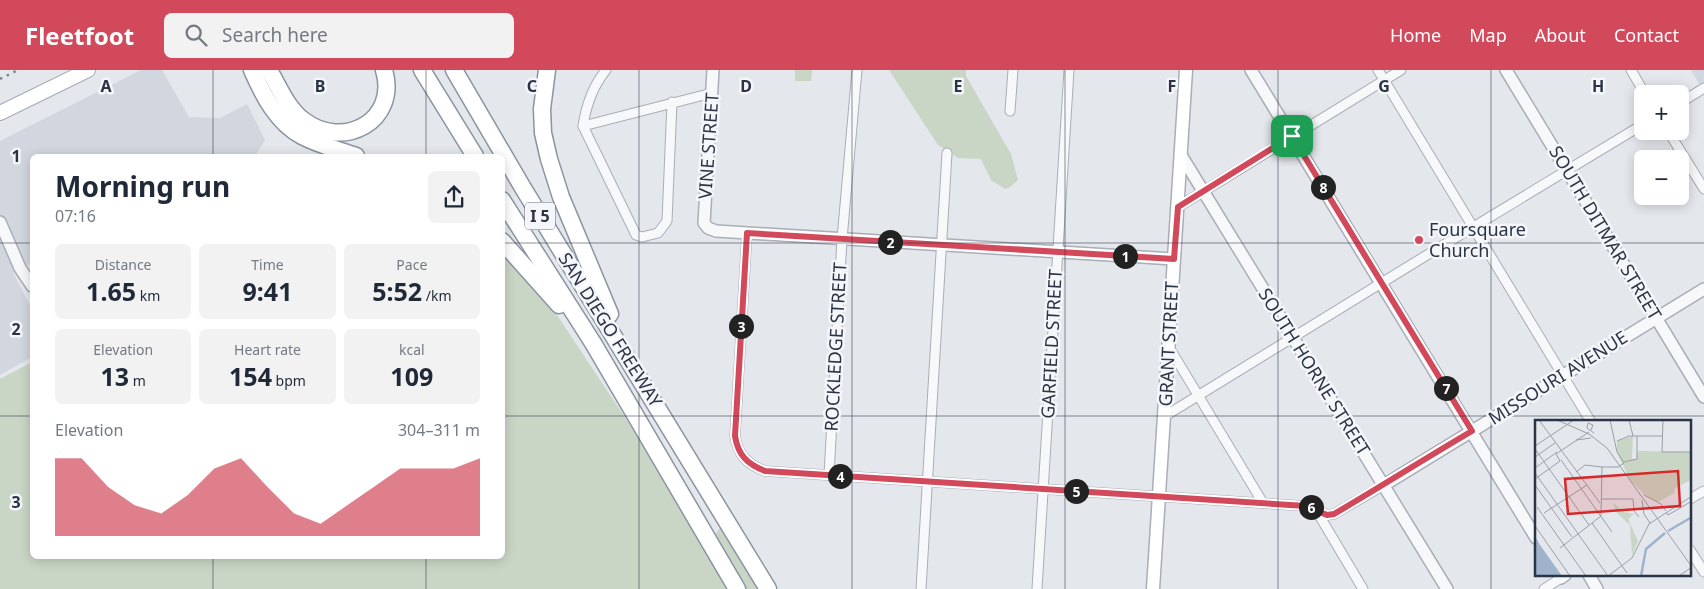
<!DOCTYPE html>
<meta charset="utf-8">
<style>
body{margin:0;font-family:"Noto Sans",sans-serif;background:#f2f2f3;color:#1f2937;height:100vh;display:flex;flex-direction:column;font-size:19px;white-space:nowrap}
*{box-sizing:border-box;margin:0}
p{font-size:16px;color:#747a83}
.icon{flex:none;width:28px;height:28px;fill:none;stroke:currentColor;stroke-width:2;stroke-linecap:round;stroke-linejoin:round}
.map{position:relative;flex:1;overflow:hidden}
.details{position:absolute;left:30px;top:84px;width:475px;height:405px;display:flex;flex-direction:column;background:#fff;border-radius:8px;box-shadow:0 2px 12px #0003}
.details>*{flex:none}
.buttons{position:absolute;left:1634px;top:15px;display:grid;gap:10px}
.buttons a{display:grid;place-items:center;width:55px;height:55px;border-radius:8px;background:#fff;box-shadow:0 2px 12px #0003;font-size:25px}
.pin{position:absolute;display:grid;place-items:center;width:42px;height:42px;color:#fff;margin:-21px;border-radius:10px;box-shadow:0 2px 8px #0006}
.km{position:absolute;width:25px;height:25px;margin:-12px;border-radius:50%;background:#222;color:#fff;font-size:14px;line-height:25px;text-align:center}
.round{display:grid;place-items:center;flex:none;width:52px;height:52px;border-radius:8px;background:#f2f2f3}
.headline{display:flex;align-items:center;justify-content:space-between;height:85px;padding:0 25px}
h1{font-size:28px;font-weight:700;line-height:38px}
.stats{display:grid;grid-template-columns:repeat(3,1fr);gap:8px;height:85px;padding:5px 25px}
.stats div{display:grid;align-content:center;border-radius:8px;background:#f2f2f3;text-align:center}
.stats b{font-size:25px;font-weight:700}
.stats small{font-size:14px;font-weight:400}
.stats p{font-size:14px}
.chart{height:140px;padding:10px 25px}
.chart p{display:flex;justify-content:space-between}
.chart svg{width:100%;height:90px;margin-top:5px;fill:#d1495b;opacity:.7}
header{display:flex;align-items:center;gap:30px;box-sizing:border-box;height:70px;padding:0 25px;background:#d1495b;color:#fff}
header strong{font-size:24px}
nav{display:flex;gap:28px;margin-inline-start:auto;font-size:18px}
.search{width:350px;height:45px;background:#f2f2f3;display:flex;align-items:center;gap:12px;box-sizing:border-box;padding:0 18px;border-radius:8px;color:#747a83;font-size:19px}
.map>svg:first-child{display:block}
</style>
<header>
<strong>Fleetfoot</strong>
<div class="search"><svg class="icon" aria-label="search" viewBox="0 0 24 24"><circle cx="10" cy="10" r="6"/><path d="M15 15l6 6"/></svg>Search here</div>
<nav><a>Home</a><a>Map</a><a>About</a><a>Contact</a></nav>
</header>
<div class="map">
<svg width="1704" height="519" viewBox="0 0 1704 519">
<rect width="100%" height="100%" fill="#e4e7ec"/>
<g fill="#d2d6de">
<path d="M141 0H162L189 47 220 48 247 34 265 70 255 86H32V193L13 202 32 240V287L0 305V71Z"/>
<path d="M1691 0H1704V22L1698 12Z"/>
</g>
<g fill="#c9d6c5">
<path d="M795 0H812L811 11H795Z"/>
<path d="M889 0H966V6L1011 84 1018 110 1010 117 1005 119 991 110 981 89 958 88 938 75Z"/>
<path d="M503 171 533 209 707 471 715 465 728 446 772 519H0V309L32 292V486H502Z"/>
</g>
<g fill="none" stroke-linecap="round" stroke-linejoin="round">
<defs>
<g id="minor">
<path d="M1378 0 1591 352"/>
<path d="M1631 0 1645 24"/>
<path d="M672 32 667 151 658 163 642 167 636 165 583 56 712 23"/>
<path d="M1680 33 1704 18"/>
<path d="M1010 41 1013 0"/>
<path d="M583 56C586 36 593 16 606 0"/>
<path d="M1668 61 1704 119"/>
<path d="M1178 137 1401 0"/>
<path d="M747 163 735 366C738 385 747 394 765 401L1306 436 1327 445 1334 444 1384 415"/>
<path d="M1169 277 1263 433"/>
<path d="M1165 346 1427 185 1642 55"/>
<path d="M829 405 842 169 857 0"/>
<path d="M1690 429 1704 421"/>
<path d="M1316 440 1363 519"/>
<path d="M1690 480 1704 502"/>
<path d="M921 519 947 83"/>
<path d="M1037 519 1069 0"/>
<path d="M1544 519 1561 508"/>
</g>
<g id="tertiary">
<path d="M713 0 704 153 708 158 716 161 1174 189"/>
<path d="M1251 0 1536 468"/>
<path d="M1506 0 1704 327"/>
<path d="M1181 85 1447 519"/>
<path d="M0 152 20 198 32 216"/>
<path d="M1384 415 1704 219"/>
<path d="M1559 505 1561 508 1565 505"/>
<path d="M1589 505 1597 519"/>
</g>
<path id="secondary" d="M1153 519 1186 0"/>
<path id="primary" d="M0 43 88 0"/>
<g id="motorway">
<path d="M252 0C263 25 277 53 302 66 319 75 339 80 356 86"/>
<path d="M269 0C279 17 287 38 303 50 343 81 399 51 384 0"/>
<path d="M422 0 475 86"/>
<path d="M454 0 523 118 768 519"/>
<path d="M547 0 542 39 543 63 549 89 561 127 610 244"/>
<path d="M502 130 593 273 737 519"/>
<path d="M502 171 559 235"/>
</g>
</defs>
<use href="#minor" stroke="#a9aeb7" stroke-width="11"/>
<use href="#tertiary" stroke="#a9aeb7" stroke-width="14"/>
<use href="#secondary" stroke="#a9aeb7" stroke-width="15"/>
<use href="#primary" stroke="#a3abb8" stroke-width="16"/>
<use href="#motorway" stroke="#8b94a3" stroke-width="19"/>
<use href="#minor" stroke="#f7f8fa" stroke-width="9"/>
<use href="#tertiary" stroke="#f7f8fa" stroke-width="11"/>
<use href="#secondary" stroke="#fff" stroke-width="12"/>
<use href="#primary" stroke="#fff" stroke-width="14"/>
<use href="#motorway" stroke="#fff" stroke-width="16"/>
<path stroke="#7d8696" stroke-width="2.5" stroke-dasharray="2.5 5" stroke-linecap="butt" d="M0 9 18 0"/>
</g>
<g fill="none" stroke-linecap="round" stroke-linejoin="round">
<defs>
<path id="route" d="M1292 66 1472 361C1426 388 1380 417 1334 444L1327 445 1306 436 765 401C747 394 738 385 735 366L747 163 1174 189 1178 137Z"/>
</defs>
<use href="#route" stroke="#fff" stroke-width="10"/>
<use href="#route" stroke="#d1495b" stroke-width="6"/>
</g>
<path fill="none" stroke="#2b3445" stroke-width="1" stroke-opacity="0.55" d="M213 0V86M426 0V86M639 0V519M852 0V519M1065 0V519M1278 0V519M1491 0V519M0 173H32M502 173H1704M0 346H32M502 346H1704M213 486V519M426 486V519"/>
<circle fill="#d1495b" stroke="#f4f6f9" stroke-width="2" cx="1419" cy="170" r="5"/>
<g text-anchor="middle" stroke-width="5" stroke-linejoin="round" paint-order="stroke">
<rect fill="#f4f6f9" stroke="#676e7b" stroke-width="1" x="525" y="132.5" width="30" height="27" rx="4"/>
<g font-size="16" font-weight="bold" fill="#2b3445">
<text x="540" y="152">I 5</text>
</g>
<g font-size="18" fill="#2b3445" stroke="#f4f6f9">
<text transform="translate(709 76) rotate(-86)" y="6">VINE STREET</text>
<text transform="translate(1605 163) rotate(59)" y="6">SOUTH DITMAR STREET</text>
<text transform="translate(610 260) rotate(58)" y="6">SAN DIEGO FREEWAY</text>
<text transform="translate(1052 274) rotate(-87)" y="6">GARFIELD STREET</text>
<text transform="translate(1169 274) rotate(-87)" y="6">GRANT STREET</text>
<text transform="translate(836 277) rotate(-87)" y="6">ROCKLEDGE STREET</text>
<text transform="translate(1314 302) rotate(58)" y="6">SOUTH HORNE STREET</text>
<text transform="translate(1558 308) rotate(-32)" y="6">MISSOURI AVENUE</text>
</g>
<g font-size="18" fill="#2b3445" stroke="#f4f6f9" text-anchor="start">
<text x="1429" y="166">Foursquare<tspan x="1429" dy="21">Church</tspan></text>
</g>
</g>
<g transform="translate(1535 350)">
<rect width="156" height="156" fill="#e4e7ec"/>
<path d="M98 16 97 39H101L102 31 156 32V60L140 68 139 73 127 80 122 82 109 74 95 60 82 32V21ZM78 83 91 93 93 89V93L99 94 93 99 103 121 97 135 95 105 82 93Z" fill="#c9d6c5"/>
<path d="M0 116 5 125 27 156H0Z" fill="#9fb4cc"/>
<path fill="none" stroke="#9fb4cc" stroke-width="2.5" d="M133 111 157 97M106 156 111 129 130 113"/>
<path fill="none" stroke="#9a9fa9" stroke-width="1" d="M4 0 65 83M22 0 54 14 72 28 157 147M94 0 98 16M128 0 127 32H157M56 10 58 5 53 3 52 8 59 13M41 20 56 18M82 21 94 16H127M0 26 39 0M0 29 54 105M0 37 20 23M26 40 77 112M89 42 102 39V16M0 48 22 32M41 52 50 45 67 47M0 53 73 156M0 59 25 41 21 34 54 12M0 65 37 117M109 75 126 84 131 91M67 79H98L99 91 104 97M107 80 109 94 115 103M2 87 51 156M131 92 133 95 157 81M9 93 52 65M57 103 92 153M0 106 35 156M25 128 66 96 67 47H83L89 43 82 32 75 0M73 156 97 138 114 104 157 76M144 156 157 147"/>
<path fill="#d62828" fill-opacity="0.15" stroke="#d62828" stroke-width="2.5" d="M143 51 145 86 33 94 30 59Z"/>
<rect width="156" height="156" fill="none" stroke="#2b3445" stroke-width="2.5"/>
</g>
<g font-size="16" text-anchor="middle" font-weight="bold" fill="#2b3445" stroke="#f4f6f9" stroke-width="5" stroke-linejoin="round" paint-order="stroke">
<text x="106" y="22">A</text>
<text x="320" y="22">B</text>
<text x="532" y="22">C</text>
<text x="746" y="22">D</text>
<text x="958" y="22">E</text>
<text x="1172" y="22">F</text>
<text x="1384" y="22">G</text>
<text x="1598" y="22">H</text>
<text x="16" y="92">1</text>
<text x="16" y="265">2</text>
<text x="16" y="438">3</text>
</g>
</svg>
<div class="buttons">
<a>+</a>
<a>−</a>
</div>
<div class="pin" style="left:1292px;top:66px;background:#1e9e55"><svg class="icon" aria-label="arrive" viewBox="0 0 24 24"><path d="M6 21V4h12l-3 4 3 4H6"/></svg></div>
<b class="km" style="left:1125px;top:186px">1</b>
<b class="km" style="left:890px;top:172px">2</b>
<b class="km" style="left:741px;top:256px">3</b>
<b class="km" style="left:840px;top:406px">4</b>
<b class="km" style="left:1076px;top:421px">5</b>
<b class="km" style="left:1311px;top:437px">6</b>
<b class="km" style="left:1446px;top:318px">7</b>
<b class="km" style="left:1323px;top:117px">8</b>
<section class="details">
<div class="headline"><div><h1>Morning run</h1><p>07:16</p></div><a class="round"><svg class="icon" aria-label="share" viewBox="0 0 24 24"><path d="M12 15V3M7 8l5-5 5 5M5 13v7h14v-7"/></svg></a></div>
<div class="stats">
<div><p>Distance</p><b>1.65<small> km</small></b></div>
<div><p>Time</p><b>9:41</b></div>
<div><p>Pace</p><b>5:52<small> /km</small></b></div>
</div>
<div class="stats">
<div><p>Elevation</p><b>13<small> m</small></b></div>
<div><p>Heart rate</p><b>154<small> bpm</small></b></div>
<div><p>kcal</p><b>109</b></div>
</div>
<div class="chart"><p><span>Elevation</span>304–311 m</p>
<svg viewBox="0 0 160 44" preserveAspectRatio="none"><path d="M0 44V6L10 6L20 20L30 29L40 33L50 24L60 11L70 6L80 20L90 33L100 38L110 29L120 20L130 11L140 11L150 11L160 6V44z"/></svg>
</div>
</section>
</div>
